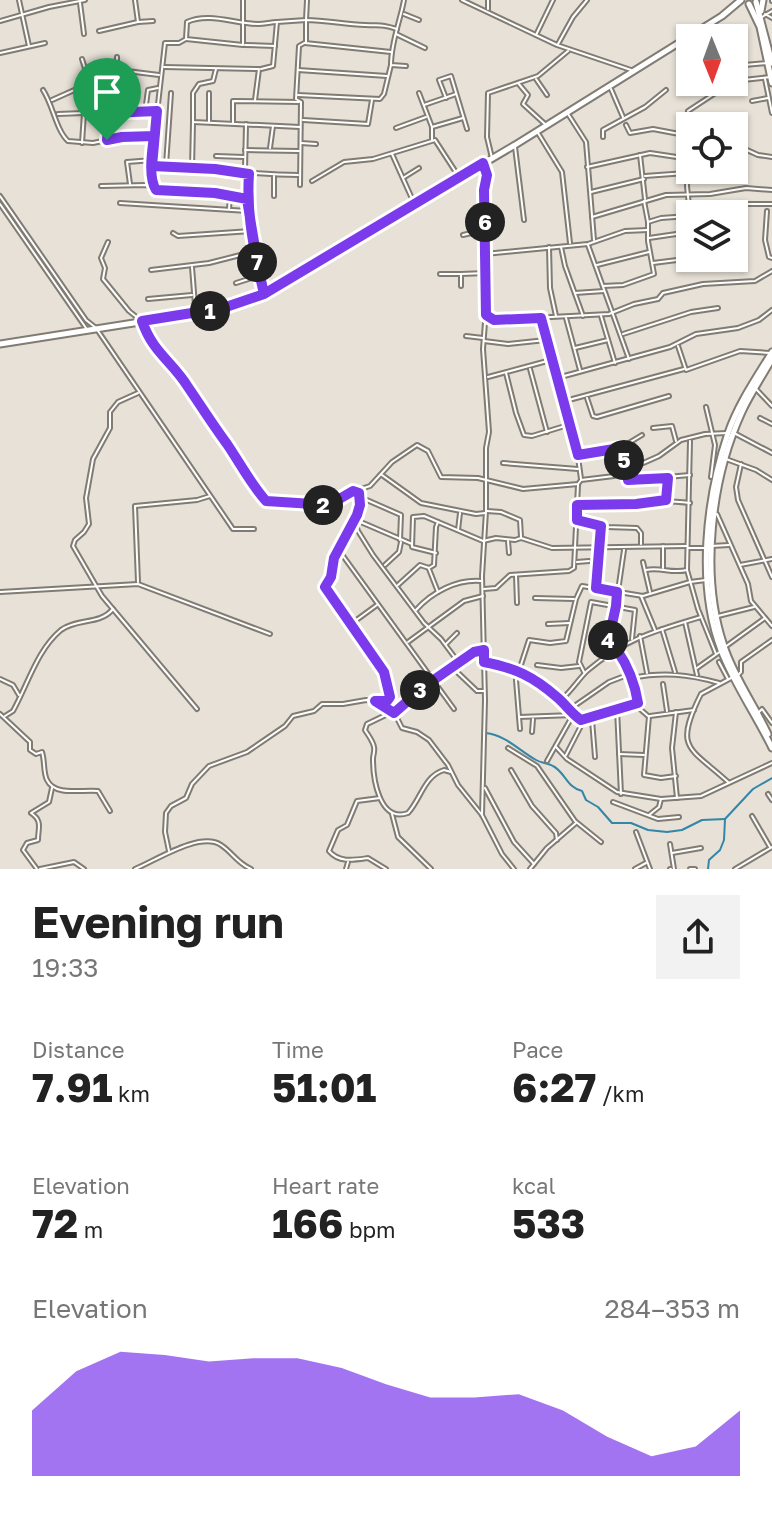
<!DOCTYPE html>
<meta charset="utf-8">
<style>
body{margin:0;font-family:"Golos Text",sans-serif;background:#f2f2f2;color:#222;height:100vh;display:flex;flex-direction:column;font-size:30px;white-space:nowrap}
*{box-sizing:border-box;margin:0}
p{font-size:26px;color:#767676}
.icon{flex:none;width:44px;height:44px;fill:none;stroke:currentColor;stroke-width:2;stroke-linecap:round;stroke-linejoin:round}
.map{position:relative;height:869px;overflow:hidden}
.details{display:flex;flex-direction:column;background:#fff;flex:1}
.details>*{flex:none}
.needle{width:52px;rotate:179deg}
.tools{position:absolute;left:676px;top:24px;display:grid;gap:16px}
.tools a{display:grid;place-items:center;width:72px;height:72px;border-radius:0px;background:#fff;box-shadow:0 2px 6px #0004;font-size:40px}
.pin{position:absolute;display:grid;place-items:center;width:68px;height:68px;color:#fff;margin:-82px -34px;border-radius:50% 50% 50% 0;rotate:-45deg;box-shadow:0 0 8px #0007}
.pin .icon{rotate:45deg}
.km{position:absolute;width:40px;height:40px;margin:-20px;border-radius:50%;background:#222;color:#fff;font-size:22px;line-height:40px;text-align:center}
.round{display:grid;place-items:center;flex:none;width:84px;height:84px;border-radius:0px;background:#f2f2f2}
.head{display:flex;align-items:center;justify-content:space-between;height:136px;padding:0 32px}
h1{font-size:44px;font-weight:700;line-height:60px}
.metrics{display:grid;grid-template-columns:repeat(3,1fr);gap:12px;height:136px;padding:8px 32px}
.metrics div{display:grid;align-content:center}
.metrics b{font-size:40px;font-weight:700}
.metrics small{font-size:22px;font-weight:400}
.metrics p{font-size:22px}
.chart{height:224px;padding:16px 32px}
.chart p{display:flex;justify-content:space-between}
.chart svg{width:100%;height:144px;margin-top:8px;fill:#7c3aed;opacity:.7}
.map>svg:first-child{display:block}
</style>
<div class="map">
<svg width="772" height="869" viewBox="0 0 772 869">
<rect width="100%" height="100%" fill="#e7e1d7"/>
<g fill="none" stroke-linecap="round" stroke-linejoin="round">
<g stroke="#3386a8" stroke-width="2">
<path d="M486 733C505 735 520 751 536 760 541 763 548 763 553 766 565 772 567 788 582 791L586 800 598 807 612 823H631L648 830 667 832 682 830 702 820 725 819"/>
<path d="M708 869 709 860 720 850 724 840 725 819 753 789 772 778"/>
</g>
<defs>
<g id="street">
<path d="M19 0 29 46"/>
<path d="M135 0 138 22 153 21"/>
<path d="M404 0C400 22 391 42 391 65L406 66"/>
<path d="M462 0 557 45 631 70"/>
<path d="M772 0V1"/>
<path d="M80 3 84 34"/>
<path d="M488 9V0"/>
<path d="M404 14 419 20"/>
<path d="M765 14 772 18"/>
<path d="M762 17 772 11"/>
<path d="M0 21 49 7 85 0"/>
<path d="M99 31 138 22"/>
<path d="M396 34 425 48"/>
<path d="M536 35 553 0"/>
<path d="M186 39 243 45V0"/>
<path d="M305 43 391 52"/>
<path d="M681 43 690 58"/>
<path d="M558 44 573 17 587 0"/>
<path d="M245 45 275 46"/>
<path d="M0 53 45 43"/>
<path d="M734 55 744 65 767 63"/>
<path d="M117 57V68L119 70 159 75"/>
<path d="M82 59 99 112"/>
<path d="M164 67 259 69 255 100"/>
<path d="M216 69 213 81 199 84 193 93V122L300 127"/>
<path d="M261 69 273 66 277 22 306 20 307 0"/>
<path d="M298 70 387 76"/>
<path d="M536 79 547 95"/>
<path d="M765 79 772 113"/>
<path d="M734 81 770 77"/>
<path d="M518 83 528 95 523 104 546 125"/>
<path d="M611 89 623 117"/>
<path d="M43 90C53 105 56 130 68 141L93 143 122 137 153 136"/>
<path d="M209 93V122"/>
<path d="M419 93 432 127V140"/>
<path d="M298 95 380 99 384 94 391 65"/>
<path d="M446 98 439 80 451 76 467 129"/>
<path d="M52 100 90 83"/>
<path d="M752 101 768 98"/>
<path d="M424 105 456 94"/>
<path d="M688 111 717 92 716 82"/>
<path d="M145 112 148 90 158 88"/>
<path d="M58 114 83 113"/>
<path d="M568 114 586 142 594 240"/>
<path d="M303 120 368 124 372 100"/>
<path d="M233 123V101L299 102"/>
<path d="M246 124 245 170 249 174 247 198"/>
<path d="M626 125 630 133 653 129 690 136"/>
<path d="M432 127 463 118"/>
<path d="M396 128 426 117"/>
<path d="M538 133 562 172 570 243"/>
<path d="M603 137V130L645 107 666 90"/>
<path d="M107 139 109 113"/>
<path d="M82 143 84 113 156 111"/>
<path d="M301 143 316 144"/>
<path d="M734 144 758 155 772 157"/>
<path d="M515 147 524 220"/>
<path d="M270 148 273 126"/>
<path d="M245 150 299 151"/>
<path d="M392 154 414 203"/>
<path d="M640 155 645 199"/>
<path d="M216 156 244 157"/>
<path d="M492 158 487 137 488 93 538 76 568 51"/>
<path d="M689 160 687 186 690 216"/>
<path d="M166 165 171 93"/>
<path d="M153 166C201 168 249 174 298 175"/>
<path d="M587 167 650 153 690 159"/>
<path d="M192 168 193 123"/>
<path d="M645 176 686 173"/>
<path d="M403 178 419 168"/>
<path d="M312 181 344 162 373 159 435 140 459 177"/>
<path d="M130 184 127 162 153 160"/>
<path d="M300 185 301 102 296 99 299 46 306 42V20C327 20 346 25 365 25 382 26 380 24 397 29"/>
<path d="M101 186 146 185 156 190 215 193 247 199 254 252 263 292"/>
<path d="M153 189V148L165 43H179L186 39 187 22C209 12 235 24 258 24 265 24 271 22 277 22"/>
<path d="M591 192 644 179"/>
<path d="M0 196 86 320 96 328 233 529H254"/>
<path d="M274 196V176"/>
<path d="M120 203 248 211"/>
<path d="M0 204 86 328"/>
<path d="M229 209 230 196"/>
<path d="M767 211 765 240 769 257 772 258"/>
<path d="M740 215 741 209 745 204H772"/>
<path d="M592 217 666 195 710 194 746 188 772 190"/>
<path d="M648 222 661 218 689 216"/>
<path d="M173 233 178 236 251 231"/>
<path d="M463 235 484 230"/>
<path d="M649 238 690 232"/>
<path d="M108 242 101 258 105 268 103 279 129 311 139 319"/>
<path d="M588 245 629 359"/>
<path d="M549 247 550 288 556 316"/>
<path d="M561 247 565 266 583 316"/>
<path d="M485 254 588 244 625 231 648 230"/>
<path d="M653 263 693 258"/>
<path d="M597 265 649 252"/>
<path d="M192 267 195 305C206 310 217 302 229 304"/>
<path d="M151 270 209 263 252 252"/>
<path d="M440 274H460"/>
<path d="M236 283 258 276"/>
<path d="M461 286V274L486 273"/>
<path d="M603 286 623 285 654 274 648 241V222L644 201"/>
<path d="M575 293 604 291"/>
<path d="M148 299 192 295"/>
<path d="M601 316 615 363"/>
<path d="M488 318 494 320 609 314 634 304 658 299 663 293 703 284 755 281 772 271"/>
<path d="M566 318 580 370"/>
<path d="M541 319 577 450 581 479"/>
<path d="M142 324 155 351 187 385 250 483 268 502 286 501 322 505 333 503 352 492 370 486 392 462 417 445 428 451 441 477 478 478 523 489 578 484 581 480 614 476 659 456 681 440 705 434 727 433"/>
<path d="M623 334 691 312 718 308"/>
<path d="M466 336 483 338"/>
<path d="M484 341 508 344 546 340"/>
<path d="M678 346 686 370 740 351 770 353"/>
<path d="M575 348 608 340"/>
<path d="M530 369 547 432"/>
<path d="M506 373 516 413 524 435 532 436 568 425"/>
<path d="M488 377 551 360"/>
<path d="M557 378 670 347 696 334 738 328 759 320 772 310"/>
<path d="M756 389 772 406"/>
<path d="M138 393 118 402 110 412V428L93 459 86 498 89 524 84 532 75 540 73 546 102 596 197 709"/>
<path d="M587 398 593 416 597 417 669 396"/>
<path d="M565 401 684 369"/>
<path d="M706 407 715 445 711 477"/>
<path d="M760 418 772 424"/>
<path d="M653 428 672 426 676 441"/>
<path d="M734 433 772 453"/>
<path d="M690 441 687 570 698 609 716 654"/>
<path d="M622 447 642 435"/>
<path d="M578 455 620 448 626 469"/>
<path d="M726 459 756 470 772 480"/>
<path d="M503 463 578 469"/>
<path d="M741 464 736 487 738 500 772 577"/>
<path d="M625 472 631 480 690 475"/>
<path d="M382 475 421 503 476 514 485 513"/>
<path d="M359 491C361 522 338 535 332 563 329 573 331 578 325 587L384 672 393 710 402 728 417 732 429 740 448 765 458 785 482 815 502 854 514 869"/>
<path d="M360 497 401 515 400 540"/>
<path d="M666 500 668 479"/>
<path d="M578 505C616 505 653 498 690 503"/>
<path d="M487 511 501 512 520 520 521 537"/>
<path d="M717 514 748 584 751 601 772 626"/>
<path d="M356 520 412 544"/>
<path d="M355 521 358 531 373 555 424 623 441 639 459 663"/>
<path d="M578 521 607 527 637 528 641 533V544"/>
<path d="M458 530 460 513"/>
<path d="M508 541 509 553"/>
<path d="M711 546 729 545"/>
<path d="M600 548 601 527"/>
<path d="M688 548H706"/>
<path d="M338 549 454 709"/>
<path d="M436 553 412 547 413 517 424 516 483 541 496 538 515 540 521 538 552 548 687 546"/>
<path d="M577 562 589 561"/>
<path d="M643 562 650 592"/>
<path d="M385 565 399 552 401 542"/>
<path d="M740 565 772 559"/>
<path d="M663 568V546"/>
<path d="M429 569 438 592"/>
<path d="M646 570C661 567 672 574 687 570"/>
<path d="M516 575 517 603"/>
<path d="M138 582 135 506 197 500 210 496"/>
<path d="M398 585 420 565 429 568 434 565 436 527 438 522"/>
<path d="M596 586 601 549"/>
<path d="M484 589 496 588 510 575 569 571 574 568 578 485"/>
<path d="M618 591 624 550"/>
<path d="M0 592 138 584 270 634"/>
<path d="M641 596 655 630"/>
<path d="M535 598 574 599"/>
<path d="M416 610C432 592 457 579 481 581"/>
<path d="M718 616 754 607"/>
<path d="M685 622 697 675"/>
<path d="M351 624 377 605"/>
<path d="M548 624 570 623"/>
<path d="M662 629 675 672"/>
<path d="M640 636 647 673"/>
<path d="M408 642 464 601 483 596"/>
<path d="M446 644 457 633"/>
<path d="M725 647 765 618"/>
<path d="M618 651 628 668 640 709 648 716"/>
<path d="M608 654C604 639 616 612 617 595"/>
<path d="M485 662C514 666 536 679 558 698 566 705 572 714 581 720L638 703"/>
<path d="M719 662 728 679"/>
<path d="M537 665 561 668 579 666"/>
<path d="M697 668 721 651"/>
<path d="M454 669 477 691H484"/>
<path d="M584 672 579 662 591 602 635 610 632 639"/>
<path d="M737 676 741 672V662L772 640"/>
<path d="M631 678C663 672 688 674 719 683"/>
<path d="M0 679 13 685 19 695"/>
<path d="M663 684 667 711"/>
<path d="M562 699C572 690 578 680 587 671 625 639 654 631 701 617"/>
<path d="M376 701 391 710"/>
<path d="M570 709 609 682 630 674"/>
<path d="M617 709 621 794"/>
<path d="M392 712 367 724 365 730C368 735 373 741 374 747 375 751 373 755 373 759 373 778 379 823 408 813 421 799 424 776 444 770L451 772"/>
<path d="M676 712 672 748 677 798"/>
<path d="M759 712 762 709 772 723"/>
<path d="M394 713 425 686 474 652 482 650"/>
<path d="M0 714 30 742V750L36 754 42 752C45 761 43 772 47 780 55 797 83 789 98 791L110 811"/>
<path d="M5 716 13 711C28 684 37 650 61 630 77 618 100 625 113 609"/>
<path d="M649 716 644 775 661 778 676 776"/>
<path d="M650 716 694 710"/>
<path d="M519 717 573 715"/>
<path d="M592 720 595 757"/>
<path d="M520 729 516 680 529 640 550 643 566 641 576 599 582 586 643 596 690 582 706 580"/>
<path d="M532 732 533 719"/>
<path d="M556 747 567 759 617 792 661 799 701 796 772 763"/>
<path d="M508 748 537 766 575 821 601 842"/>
<path d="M619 754 644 755"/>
<path d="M566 755 583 722"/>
<path d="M547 761 573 715"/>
<path d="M511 770 532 806 556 833 557 840"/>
<path d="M728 782C690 747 673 750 701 694L733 677"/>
<path d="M485 788 514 842 534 864"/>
<path d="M768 794 772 800"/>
<path d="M380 798 357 801 347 825 338 830 329 851C339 863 354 860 368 858L386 869"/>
<path d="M613 802 658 819 679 817"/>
<path d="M392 814 398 837 431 869"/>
<path d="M482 815 485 700 482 576 486 511V448L489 432 483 349 487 296 484 190 487 175 483 164"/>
<path d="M649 815 659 807 661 799"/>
<path d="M752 816 770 847"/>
<path d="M636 832 650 869"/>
<path d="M670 844 674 869"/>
<path d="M169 851 165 832 166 813 171 806 186 798 192 784 209 766 247 752 285 726 293 716 314 711 322 704H343L366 700 390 702"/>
<path d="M672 853 701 848"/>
<path d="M37 869 23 850 27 843 38 840C38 828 43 821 31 813L49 802 52 788"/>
<path d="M40 869 74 862 84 869"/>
<path d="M135 869C155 861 200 831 221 845 232 852 237 863 251 869"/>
<path d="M346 869 348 862"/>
<path d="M530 869 547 848 576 823"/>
<path d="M635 869 646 863"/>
<path d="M670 869H671"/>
<path d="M690 869H695"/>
<path d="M735 869 772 847"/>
</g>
<g id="secondary">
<path d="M756 2 772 63"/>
<path d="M749 4 760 27 772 83"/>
<path d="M761 11 763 0"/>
<path d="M0 344 210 311 255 298 515 145 722 16 741 0"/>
<path d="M772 352C756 378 738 404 728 433 706 498 696 585 721 650 734 684 756 715 772 748"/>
<path d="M768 734C754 704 734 677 724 646 700 575 711 480 742 412 750 394 762 377 772 359"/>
</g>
</defs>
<use href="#street" stroke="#817c73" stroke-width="6"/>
<use href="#secondary" stroke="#817c73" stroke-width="9"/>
<use href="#street" stroke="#fff" stroke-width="2"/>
<use href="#secondary" stroke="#fff" stroke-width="5"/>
</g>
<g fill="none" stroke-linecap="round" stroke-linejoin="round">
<defs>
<path id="route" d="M107 140 122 137 154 136C152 152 148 177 156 190L215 193 247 199C252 231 257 262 264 294L223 308 142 321C153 353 172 361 188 387 201 406 213 425 227 444 240 463 250 483 266 501L329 505 353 491 359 493 360 505 357 515 334 558 331 577 325 587 384 672 390 697 387 701H375L394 713 425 686 474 652 484 650V662C515 668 533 676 558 698 566 705 572 714 581 720L638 703C635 684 628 666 617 650L609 654 606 652 616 606 617 592 596 588 601 526 577 520V505L636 504 666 500 668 478 628 480 620 448 578 455 541 318 494 320 486 315 484 190 487 175 483 163 264 294C255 255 246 215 249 174L215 169 152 166 157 111 109 113 107 140"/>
</defs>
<use href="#route" stroke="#fff" stroke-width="16"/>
<use href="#route" stroke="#7c3aed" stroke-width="10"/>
</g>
</svg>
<div class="tools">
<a><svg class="needle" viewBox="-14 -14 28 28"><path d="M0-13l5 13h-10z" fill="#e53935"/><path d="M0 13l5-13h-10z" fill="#767676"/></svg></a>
<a><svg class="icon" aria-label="locate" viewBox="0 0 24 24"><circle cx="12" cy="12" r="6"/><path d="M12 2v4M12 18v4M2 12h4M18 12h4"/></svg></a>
<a><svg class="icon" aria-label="layers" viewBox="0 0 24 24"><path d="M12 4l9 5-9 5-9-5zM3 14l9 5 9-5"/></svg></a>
</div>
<div class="pin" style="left:107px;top:140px;background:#1e9e55"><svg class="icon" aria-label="arrive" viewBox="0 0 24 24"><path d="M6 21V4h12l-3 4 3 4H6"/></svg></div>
<b class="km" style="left:210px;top:311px">1</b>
<b class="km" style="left:323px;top:505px">2</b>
<b class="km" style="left:420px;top:690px">3</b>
<b class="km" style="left:608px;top:640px">4</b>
<b class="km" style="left:624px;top:460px">5</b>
<b class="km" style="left:485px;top:222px">6</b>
<b class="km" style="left:257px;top:262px">7</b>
</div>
<section class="details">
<div class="head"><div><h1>Evening run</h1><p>19:33</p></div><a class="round"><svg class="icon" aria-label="share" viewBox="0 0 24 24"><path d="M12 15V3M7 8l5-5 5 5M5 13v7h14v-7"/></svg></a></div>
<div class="metrics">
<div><p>Distance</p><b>7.91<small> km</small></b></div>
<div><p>Time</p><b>51:01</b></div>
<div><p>Pace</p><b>6:27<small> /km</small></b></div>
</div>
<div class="metrics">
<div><p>Elevation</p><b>72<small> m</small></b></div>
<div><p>Heart rate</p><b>166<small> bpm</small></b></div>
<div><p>kcal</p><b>533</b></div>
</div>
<div class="chart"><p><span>Elevation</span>284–353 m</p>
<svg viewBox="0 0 160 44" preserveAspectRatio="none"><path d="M0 44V24L10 12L20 6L30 7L40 9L50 8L60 8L70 11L80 16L90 20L100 20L110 19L120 24L130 32L140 38L150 35L160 24V44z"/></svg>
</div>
</section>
